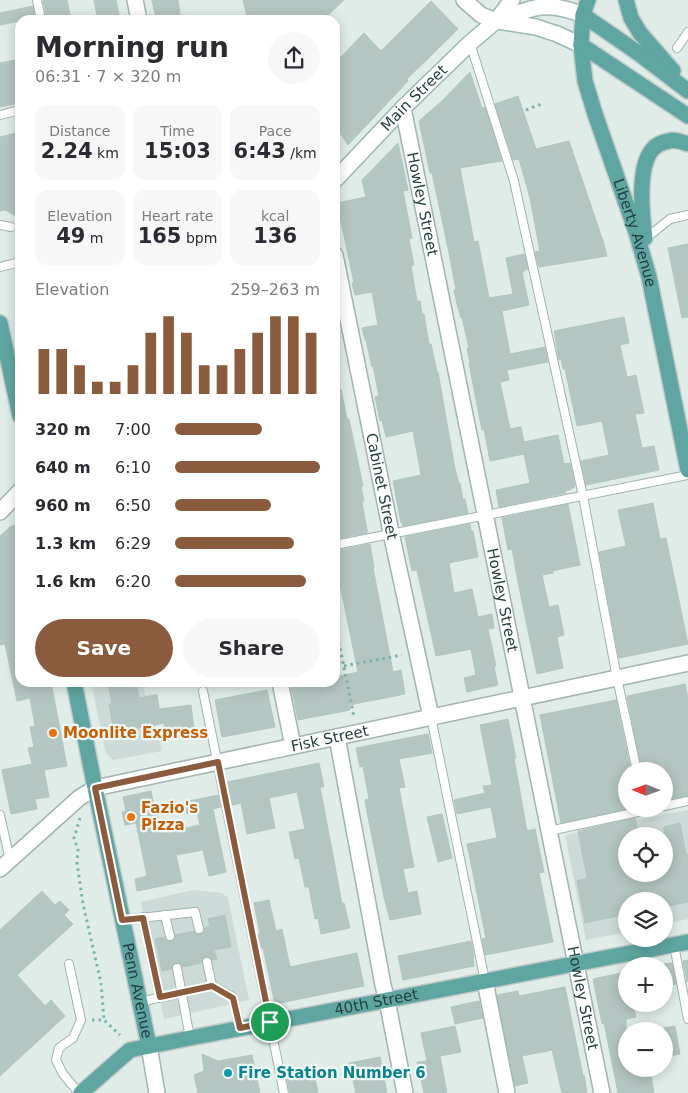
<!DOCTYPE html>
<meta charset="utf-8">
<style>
body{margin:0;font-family:"DejaVu Sans",sans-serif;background:#f7f7f7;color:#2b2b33;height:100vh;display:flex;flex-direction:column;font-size:19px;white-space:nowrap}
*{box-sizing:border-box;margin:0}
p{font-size:16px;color:#7c7c81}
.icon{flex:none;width:28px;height:28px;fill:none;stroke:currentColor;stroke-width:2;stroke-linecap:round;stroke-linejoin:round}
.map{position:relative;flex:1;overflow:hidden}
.side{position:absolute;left:15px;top:15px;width:325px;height:672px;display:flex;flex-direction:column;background:#fff;border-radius:15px;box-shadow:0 2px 12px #0003}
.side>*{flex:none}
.needle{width:32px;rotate:271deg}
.buttons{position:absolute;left:618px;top:762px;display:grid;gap:10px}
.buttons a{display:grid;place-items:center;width:55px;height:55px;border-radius:50%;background:#fff;box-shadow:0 2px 12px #0003;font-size:25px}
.pin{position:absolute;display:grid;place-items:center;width:42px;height:42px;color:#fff;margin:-21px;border:2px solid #fff;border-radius:50%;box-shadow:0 1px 5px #0007}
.round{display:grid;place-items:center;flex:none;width:52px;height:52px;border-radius:26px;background:#f7f7f7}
.overview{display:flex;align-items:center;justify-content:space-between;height:85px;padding:0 20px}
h1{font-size:28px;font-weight:700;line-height:38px}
.stats{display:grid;grid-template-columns:repeat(3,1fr);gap:8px;height:85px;padding:5px 20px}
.stats div{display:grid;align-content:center;border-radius:12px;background:#f7f7f7;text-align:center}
.stats b{font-size:21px;font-weight:700}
.stats small{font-size:14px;font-weight:400}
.stats p{font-size:14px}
.chart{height:140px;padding:10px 20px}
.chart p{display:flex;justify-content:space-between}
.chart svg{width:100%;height:90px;margin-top:5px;stroke:#8a5c3d;stroke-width:6}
.primary-button{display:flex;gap:10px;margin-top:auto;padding:10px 20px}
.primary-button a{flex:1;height:58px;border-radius:30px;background:#8a5c3d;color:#fff;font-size:20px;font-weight:700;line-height:58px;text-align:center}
.primary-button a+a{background:#f7f7f7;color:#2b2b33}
ul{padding:0 20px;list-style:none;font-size:16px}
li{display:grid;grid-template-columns:80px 60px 1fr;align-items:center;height:38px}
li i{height:12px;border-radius:6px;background:#8a5c3d}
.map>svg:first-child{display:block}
</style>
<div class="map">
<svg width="688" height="1093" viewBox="0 0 688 1093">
<rect width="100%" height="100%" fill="#dfece8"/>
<g fill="#cddbd8" fill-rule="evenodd">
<path d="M91 683H167L144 688 145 695 157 694 160 709 154 718 162 751 113 760 106 753Z"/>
<path d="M688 810V919L664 924V901H626V932L586 940 565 835ZM626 836H664V874H626Z"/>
<path d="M193 890 222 893 228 898 249 1000 164 1019 141 902Z"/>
</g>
<g fill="#b4c6c2" stroke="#b0c6c1">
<path d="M43 0H67L71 20H47Z"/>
<path d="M94 0H116L120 20H98Z"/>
<path d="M152 0H178L181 20H156Z"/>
<path d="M243 0H344L323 20H248Z"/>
<path d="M431 1 458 29 407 79 408 81 348 145 335 125V63L364 33 381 51Z"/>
<path d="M33 6 35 18 20 20V21L0 25V13Z"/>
<path d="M20 59V103L0 107V63Z"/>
<path d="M470 72 482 108 485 107 502 161 460 168 474 242 478 241 489 298 513 294 506 258 524 254 528 269 524 270V272H522L529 305 502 311 510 354 545 347 548 362 507 370 509 380 500 382 510 429 521 427 524 442 558 435 564 464 570 463 575 487 571 488 572 489 565 491 566 493 499 507 496 490 530 483 524 454 490 461 484 429 482 430 478 410 469 363H470L467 348H469L462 317 461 318 457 304 454 290H456L448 248 432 173H430L419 121 442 101Z"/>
<path d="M518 96 536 149 569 141 604 244 607 256 539 267 535 252 540 251 530 198 519 159 513 160 495 104Z"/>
<path d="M20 132V218L5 210 0 211V137Z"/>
<path d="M398 143 408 190 403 191 412 238 409 239 414 265 411 266 417 301H420L422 314H424L429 344H431L437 372H438L455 469 459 483H460L463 500 465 499 468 513 403 526 402 523H401L393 481 421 475 413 431 386 437 382 420 380 421 375 397 379 396 373 366 372 367 366 340H365L362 328 378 325 372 292 355 295 352 283H354L337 203 366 197 362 180Z"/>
<path d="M688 244V317L682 318 668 248Z"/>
<path d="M624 317 629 343 620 345 627 377 636 375 644 413 635 414 642 448 654 446 659 470 586 485 581 461 609 455 602 421 577 426 565 369H563L561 359 559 360 554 331Z"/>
<path d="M335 389H341L347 419H349L363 486 361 487 364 501 362 502 367 530V533L335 539V522L341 521 336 494 341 493 335 460Z"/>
<path d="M653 503 660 539 666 538 688 644 619 658 599 552 626 546 618 510Z"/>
<path d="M568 504 580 565 552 571 553 573 542 575 549 607 558 605 564 635 557 637 563 668 537 674 518 582 512 549 508 550 502 518Z"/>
<path d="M20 523V682H51L67 766 44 770 49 797 35 799 37 809 11 814 2 770 32 764 28 748 34 747 30 727 35 726 30 698 17 701 5 644 0 645V536L10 527Z"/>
<path d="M470 524 471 531H473L478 557 449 563 454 593 472 589 478 617 492 614 494 628 488 629 496 666 494 667 498 685 467 692 464 678 476 675 471 649 436 656 417 570 412 571 405 537Z"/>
<path d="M370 544 374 568H373L393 672 401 670 405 694 349 705 350 710 298 720 291 686 309 682H335V677L358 672 338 575 337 576 335 565V551Z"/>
<path d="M108 682H136L139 698 157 695 159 709 191 705 195 736 182 738 181 732 165 734 164 723 114 733 109 704H112Z"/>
<path d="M685 684 688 698V796L664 800V771H642L627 696Z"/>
<path d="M267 690 275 727 222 737 215 700Z"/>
<path d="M616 700 631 771H626V809L561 823 540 715Z"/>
<path d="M508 719 516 758H514L527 831 535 829 544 872 539 873 553 942 485 955 482 939 486 938 467 844 497 838 491 807 457 814 454 800 485 793 483 786 492 785 480 725Z"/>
<path d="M428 734 432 753 399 759 405 787 399 788 414 867 403 869 408 893 417 891 421 914 390 920 384 897 368 817 365 800 369 799 363 766 360 767 356 748Z"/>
<path d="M319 763 324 787H320L335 866 342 904 344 903 350 928 321 934 318 918 315 919 309 887H305L299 858 295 859 289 832 305 829 297 792 269 798 275 828 247 834 241 803 232 805 227 782Z"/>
<path d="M151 791 154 805H155L162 833 200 825 197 812 187 814 184 802 218 795 221 807 213 809 226 872 209 876 203 850 176 855 182 882 137 891 135 879 147 876 136 823 125 825 122 812 126 811 123 797Z"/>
<path d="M442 814 452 858 438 862 427 817Z"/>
<path d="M635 818 639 836H626V874H664V827L680 823 686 855H688V902L664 907V901H626V914L585 923 577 881 587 878 578 831Z"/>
<path d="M42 891 55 905 60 901 69 910 64 915 73 924 17 975 45 1006 51 1000 65 1016 0 1076V930Z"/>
<path d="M269 900 276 931 282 929 290 967 357 953 364 986 275 1004 263 948H261L258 934H260L254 903Z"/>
<path d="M225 915 231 947 214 950 217 959 212 960 209 957H205L202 960 201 963 183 967 179 963H176L172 966V969L162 971 155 939 164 937 166 940 171 942 174 940 175 935 194 931 197 934H201L203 933 205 928 210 927 208 919Z"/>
<path d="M471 941 474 957H473L474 966 403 980 398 956Z"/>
<path d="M688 960V981L687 982 683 961Z"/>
<path d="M672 963 676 984 664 986V964Z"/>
<path d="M626 972V1004H633L636 1017 626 1019V1069H650L654 1093H618L604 1023 602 1024 593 979Z"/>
<path d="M565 987 583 1076 584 1075 587 1093H562L552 1050 522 1056 528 1083 515 1086 497 995 518 991 519 996Z"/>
<path d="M479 1001 483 1018 455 1024 451 1007Z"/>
<path d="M455 1026 461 1052 440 1056 447 1093H424L417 1062 427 1061 421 1033Z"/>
<path d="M675 1026 680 1054 664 1057V1028Z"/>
<path d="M202 1054 218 1061 252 1055 260 1093H198L194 1075 204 1071Z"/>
<path d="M380 1057 387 1093H356L349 1063Z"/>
<path d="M313 1068 318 1093H290L286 1074Z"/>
</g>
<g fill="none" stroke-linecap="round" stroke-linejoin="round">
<defs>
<g id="service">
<path d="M37 0 41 20"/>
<path d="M470 43 514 181 583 496 617 678 637 771"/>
<path d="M677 48 688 32"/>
<path d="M0 115 20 110"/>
<path d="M0 225 11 227"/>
<path d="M645 239 670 219 688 215"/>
<path d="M0 267 20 262"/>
<path d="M335 545 688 475"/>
<path d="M203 691 284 1093"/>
<path d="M431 717 485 981"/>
<path d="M664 806 688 801"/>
<path d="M0 815 10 860"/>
<path d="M549 831 652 809"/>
<path d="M165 915 170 936"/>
<path d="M143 917 160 997"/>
<path d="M122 920 195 912 199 929"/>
<path d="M674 945 688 1019"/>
<path d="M69 964 81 1020 73 1038 59 1048 56 1060 63 1074 79 1093"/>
<path d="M177 968 190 1038"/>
<path d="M212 986 233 997 240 1028"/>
<path d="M140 1002 212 986 207 962"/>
</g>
<g id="minor">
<path d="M135 0 139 20"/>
<path id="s1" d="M403 108 602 1093"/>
<path id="s2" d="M335 255 393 542 431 717"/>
<path d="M280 682 293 746"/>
<path d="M337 737 383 985 387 1000 405 1093"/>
<path id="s3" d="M0 869 79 798 95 788 688 663"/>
<path d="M485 981 507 1093"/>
</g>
<g id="tertiary">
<path d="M464 0 481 15 496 21"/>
<path d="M0 512 20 491"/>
</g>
<g id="secondary">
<path d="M498 21C532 7 547 0 583 15"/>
<path d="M498 21 536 27 557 34 581 45"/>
<path id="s4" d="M335 180 403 108 470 43 496 21 512 0"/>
<path d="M149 1046 157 1093"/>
</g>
<g id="primary">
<path id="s5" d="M588 0 583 15 581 45 585 81 595 114 636 232 649 277 688 470"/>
<path d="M626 0 631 18 640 33 673 71"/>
<path d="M583 15 638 53 688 91"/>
<path d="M581 45 688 116"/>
<path d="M645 238C642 216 637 168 652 150 656 145 663 142 669 141 675 139 682 142 688 144"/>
<path d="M0 323 20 416"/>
<path id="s6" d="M74 682 95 788 149 1046"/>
<path id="s7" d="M81 1093 130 1050 190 1038 688 942"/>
</g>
</defs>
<use href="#service" stroke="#a1b4b1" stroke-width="10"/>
<use href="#minor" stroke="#a1b4b1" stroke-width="18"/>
<use href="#tertiary" stroke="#a1b4b1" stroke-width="18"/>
<use href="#secondary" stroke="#9cb8b4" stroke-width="18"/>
<use href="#primary" stroke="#c0c9c8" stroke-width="18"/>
<g stroke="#7cb2ac" stroke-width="3" stroke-dasharray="2.5 4" stroke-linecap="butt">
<path d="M526 110 544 103"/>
<path d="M335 623 354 717"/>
<path d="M344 666 402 655"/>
<path d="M80 818 74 838 78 850 77 863 83 904 101 983 104 1020"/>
<path d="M92 1020H104L120 1035"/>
</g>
<use href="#service" stroke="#fff" stroke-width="8"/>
<use href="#minor" stroke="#fff" stroke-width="15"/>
<use href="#tertiary" stroke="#fff" stroke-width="15"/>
<use href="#secondary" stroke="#fff" stroke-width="15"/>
<use href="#primary" stroke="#5fa5a1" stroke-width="15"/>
</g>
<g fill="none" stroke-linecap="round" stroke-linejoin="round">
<defs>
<path id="route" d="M218 762 270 1022 240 1028 233 998 212 986 160 997 143 918 122 920 95 788Z"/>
</defs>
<use href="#route" stroke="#fff" stroke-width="10"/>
<use href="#route" stroke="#8a5c3d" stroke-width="6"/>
</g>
<g fill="#e8710a" stroke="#eff8f5" stroke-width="2">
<circle cx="53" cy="733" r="5"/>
<circle cx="131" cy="817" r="5"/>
</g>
<circle fill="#0f9aa8" stroke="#eff8f5" stroke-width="2" cx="228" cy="1073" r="5"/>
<g text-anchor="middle" stroke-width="4.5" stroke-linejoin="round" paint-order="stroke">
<g font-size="15" fill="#1e3d3b" stroke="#eff8f5">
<text dy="5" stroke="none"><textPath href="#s4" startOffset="114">Main Street</textPath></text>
<text dy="5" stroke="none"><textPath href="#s1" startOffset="98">Howley Street</textPath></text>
<text dy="5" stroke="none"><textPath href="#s5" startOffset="242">Liberty Avenue</textPath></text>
<text dy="5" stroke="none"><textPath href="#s2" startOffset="236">Cabinet Street</textPath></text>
<text dy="5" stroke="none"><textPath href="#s1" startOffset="502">Howley Street</textPath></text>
<text dy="5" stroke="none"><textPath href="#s3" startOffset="365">Fisk Street</textPath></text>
<text dy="5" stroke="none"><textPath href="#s6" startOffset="315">Penn Avenue</textPath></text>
<text dy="5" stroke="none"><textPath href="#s1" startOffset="908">Howley Street</textPath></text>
<text dy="5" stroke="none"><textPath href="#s7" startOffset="316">40th Street</textPath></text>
</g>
<g font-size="15" font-weight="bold" fill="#c56008" stroke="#eff8f5" text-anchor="start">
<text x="63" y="738">Moonlite Express</text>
<text x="141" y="813">Fazio's<tspan x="141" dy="17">Pizza</tspan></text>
</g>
<g font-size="15" font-weight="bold" fill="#0d838f" stroke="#eff8f5" text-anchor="start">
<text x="238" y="1078">Fire Station Number 6</text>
</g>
</g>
</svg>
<div class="buttons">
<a><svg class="needle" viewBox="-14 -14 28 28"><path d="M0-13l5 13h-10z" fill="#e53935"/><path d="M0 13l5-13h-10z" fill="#7c7c81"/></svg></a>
<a><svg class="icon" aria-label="locate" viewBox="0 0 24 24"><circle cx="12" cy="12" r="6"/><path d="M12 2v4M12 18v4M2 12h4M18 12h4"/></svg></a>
<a><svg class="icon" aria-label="layers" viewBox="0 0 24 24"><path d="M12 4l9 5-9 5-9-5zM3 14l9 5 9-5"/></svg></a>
<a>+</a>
<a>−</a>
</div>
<div class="pin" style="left:270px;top:1022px;background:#1e9e55"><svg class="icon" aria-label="arrive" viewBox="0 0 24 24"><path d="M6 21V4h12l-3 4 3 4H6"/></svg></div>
<section class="side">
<div class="overview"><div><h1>Morning run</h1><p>06:31 · 7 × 320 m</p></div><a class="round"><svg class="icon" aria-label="share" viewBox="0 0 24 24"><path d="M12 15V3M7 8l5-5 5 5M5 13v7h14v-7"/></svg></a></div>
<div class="stats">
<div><p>Distance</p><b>2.24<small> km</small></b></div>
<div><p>Time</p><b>15:03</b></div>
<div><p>Pace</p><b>6:43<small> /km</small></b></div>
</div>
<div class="stats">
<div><p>Elevation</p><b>49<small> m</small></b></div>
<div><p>Heart rate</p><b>165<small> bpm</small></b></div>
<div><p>kcal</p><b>136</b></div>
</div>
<div class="chart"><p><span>Elevation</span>259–263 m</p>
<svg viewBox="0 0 160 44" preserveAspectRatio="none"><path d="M5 44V22M15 44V22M25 44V30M35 44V38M45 44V38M55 44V30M65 44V14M75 44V6M85 44V14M95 44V30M105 44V30M115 44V22M125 44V14M135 44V6M145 44V6M155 44V14"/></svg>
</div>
<ul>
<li><b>320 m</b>7:00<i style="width:60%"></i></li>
<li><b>640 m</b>6:10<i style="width:100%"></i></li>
<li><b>960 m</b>6:50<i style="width:66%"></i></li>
<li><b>1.3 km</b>6:29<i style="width:82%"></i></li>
<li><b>1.6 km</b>6:20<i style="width:90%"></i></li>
</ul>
<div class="primary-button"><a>Save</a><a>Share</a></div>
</section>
</div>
